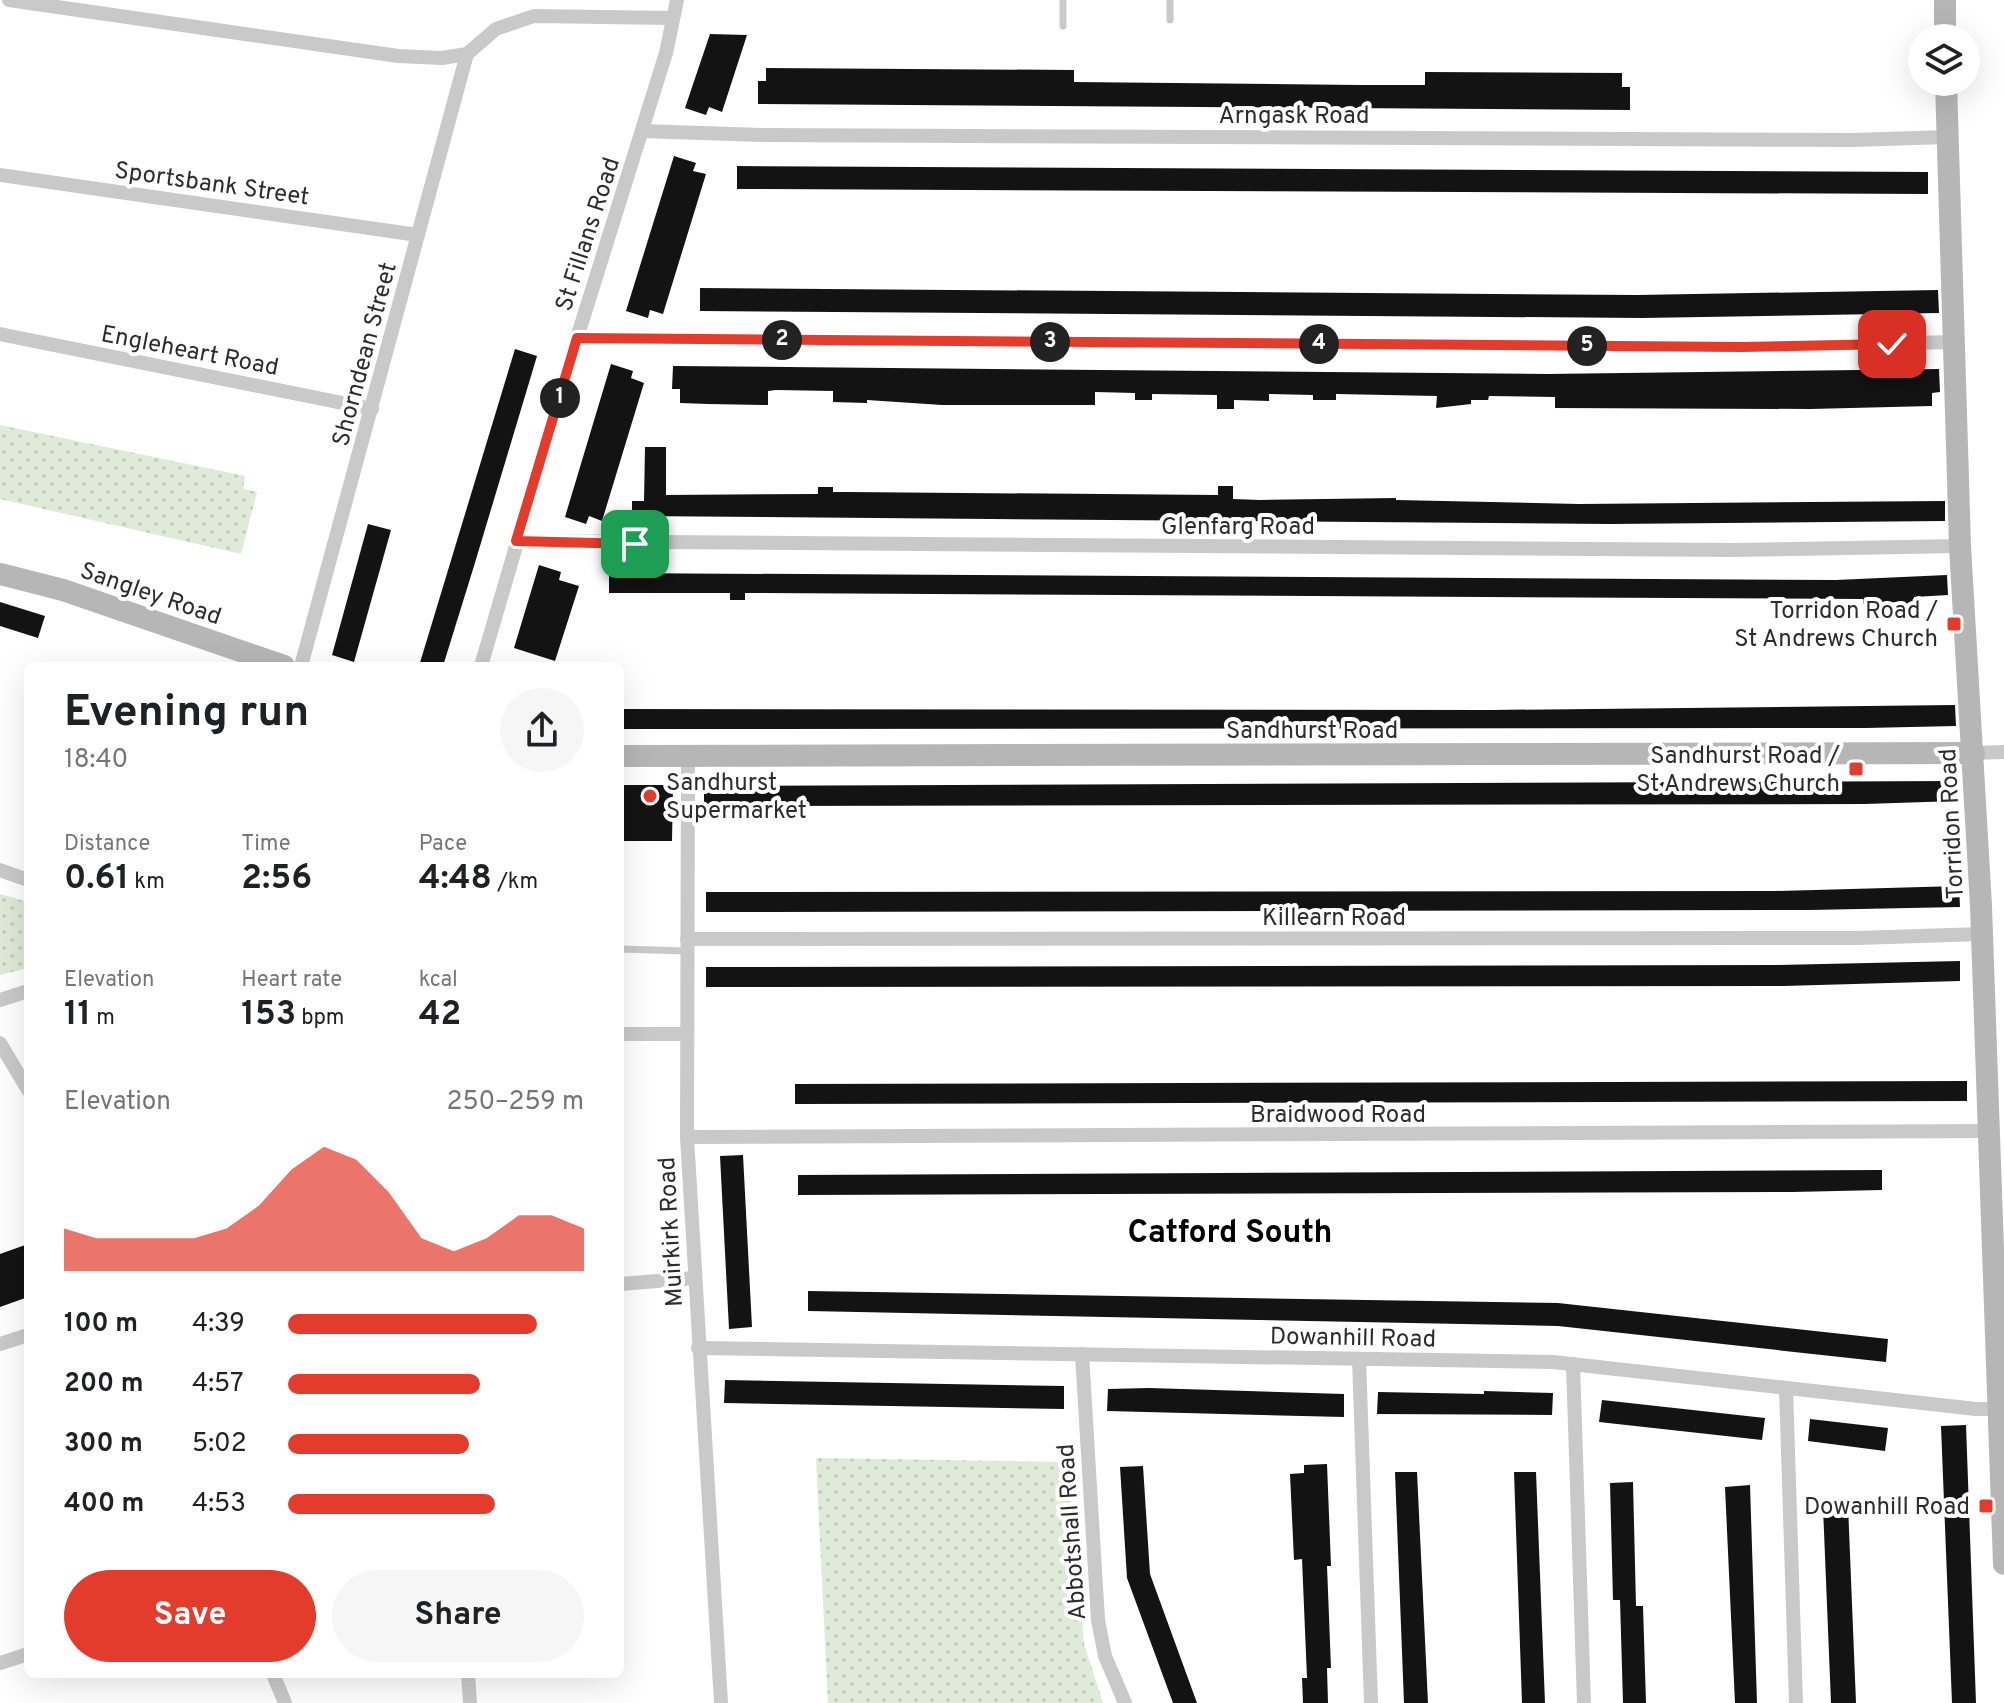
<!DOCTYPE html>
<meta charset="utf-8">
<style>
body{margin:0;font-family:Overpass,sans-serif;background:#f6f6f6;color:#202124;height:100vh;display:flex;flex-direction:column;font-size:30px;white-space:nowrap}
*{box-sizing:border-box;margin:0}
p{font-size:26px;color:#757577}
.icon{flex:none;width:44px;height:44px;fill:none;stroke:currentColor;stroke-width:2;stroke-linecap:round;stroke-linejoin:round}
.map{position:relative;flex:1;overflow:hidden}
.details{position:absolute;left:24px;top:662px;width:600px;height:1016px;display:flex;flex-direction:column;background:#fff;border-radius:12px;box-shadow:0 8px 32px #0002}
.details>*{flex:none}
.buttons{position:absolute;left:1908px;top:24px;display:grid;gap:16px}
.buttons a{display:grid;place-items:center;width:72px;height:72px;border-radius:50%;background:#fff;box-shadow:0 8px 32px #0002;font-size:40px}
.pin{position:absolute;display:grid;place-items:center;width:68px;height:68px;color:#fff;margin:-34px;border-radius:16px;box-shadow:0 4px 12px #0006}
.km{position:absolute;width:40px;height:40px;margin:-20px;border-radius:50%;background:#222;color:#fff;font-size:22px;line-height:40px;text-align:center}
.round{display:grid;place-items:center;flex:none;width:84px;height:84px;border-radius:42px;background:#f6f6f6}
.overview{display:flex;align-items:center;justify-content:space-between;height:136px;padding:0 40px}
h1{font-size:44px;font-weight:700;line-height:60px}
.stats{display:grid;grid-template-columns:repeat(3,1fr);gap:12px;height:136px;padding:8px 40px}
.stats div{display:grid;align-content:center}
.stats b{font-size:34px;font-weight:700}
.stats small{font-size:22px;font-weight:400}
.stats p{font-size:22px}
.chart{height:224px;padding:16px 40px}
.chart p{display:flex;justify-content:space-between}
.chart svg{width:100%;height:144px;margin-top:8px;fill:#e33c2d;opacity:.7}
.action{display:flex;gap:16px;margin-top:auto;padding:16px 40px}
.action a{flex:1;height:92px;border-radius:48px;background:#e33c2d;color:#fff;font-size:32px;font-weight:700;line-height:92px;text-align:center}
.action a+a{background:#f6f6f6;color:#202124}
ul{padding:0 40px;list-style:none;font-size:26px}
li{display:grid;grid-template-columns:128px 96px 1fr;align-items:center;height:60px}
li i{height:20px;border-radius:10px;background:#e33c2d}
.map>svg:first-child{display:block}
</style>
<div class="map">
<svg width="2004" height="1703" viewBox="0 0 2004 1703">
<defs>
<pattern id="green-dots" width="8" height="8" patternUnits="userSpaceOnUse" patternTransform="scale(2)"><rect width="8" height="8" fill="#dfead8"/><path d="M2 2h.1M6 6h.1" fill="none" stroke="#c0c9ba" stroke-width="1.8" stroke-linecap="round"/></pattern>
</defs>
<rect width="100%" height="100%" fill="#fff"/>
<g fill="url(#green-dots)">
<path d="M0 425 245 476 243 489 257 492 241 554 0 499Z"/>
<path d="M0 894 28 902V968L0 975Z"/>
<path d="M816 1458 1068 1462 1084 1644 1103 1703H828Z"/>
</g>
<g fill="#131313">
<path d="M710 34 747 35 722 112 709 107 706 115 685 108Z"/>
<path d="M766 68 1074 70V82L1360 85H1425V72L1622 73V87H1630V110L758 104V81H766Z"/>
<path d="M674 156 696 163 693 171 706 174 663 314 650 310 648 318 626 311Z"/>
<path d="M737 166 1928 172V194L737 189Z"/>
<path d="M700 288 1637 295 1938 290 1939 313 1642 318 700 311Z"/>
<path d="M515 349 537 356 474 566 443 666H419Z"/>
<path d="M611 364 633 371 631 378 644 383 602 521 589 516 586 524 565 517Z"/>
<path d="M673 366 1547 374 1939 369 1940 392 1932 393V406L1810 409 1555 408V397L1489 396 1488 400H1471V404L1436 408 1437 396 1336 394V400H1313V395L1269 394V401L1234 400V409H1217V395L1152 394V400H1135V393L1095 392V405H942L867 400V403L833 402V391L776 390 768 391V405L708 404 680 403V389H672Z"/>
<path d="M645 447H666V495L818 494V487H833V492H848L1218 495V486H1233V499L1260 500 1396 498V500L1579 504 1945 501V521L1610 524 632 516V501H644Z"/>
<path d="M368 524 391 530 354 662 332 655Z"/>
<path d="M539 565 561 572 559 580 579 586 555 661 514 648Z"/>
<path d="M609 573 1836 580 1947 575 1948 595 1914 597 1915 606 1900 607 1899 602 1863 604V599L745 593V600H730V593H609Z"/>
<path d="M0 602 45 616 38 638 0 626Z"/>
<path d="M1955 705 1956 726 1866 728 620 729V709L1491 710Z"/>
<path d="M1955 781 1956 801 1865 804 704 806V786H719Z"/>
<path d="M620 785H673L672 841H620Z"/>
<path d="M1959 886 1960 907 1809 910 706 912V892L1775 891Z"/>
<path d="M1960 961V981L1783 986 706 987V967L1778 965Z"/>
<path d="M1967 1081V1101L795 1104V1084Z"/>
<path d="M743 1155 752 1327 729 1329 720 1156Z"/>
<path d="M1882 1170V1190L1792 1192 798 1195V1175Z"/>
<path d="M28 1244V1297L0 1307V1254Z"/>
<path d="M808 1291 1558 1303 1888 1339 1886 1362 1558 1326 808 1311Z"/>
<path d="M725 1380 1064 1386V1409L724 1403Z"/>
<path d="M1149 1388 1344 1394V1417L1107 1411 1108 1389Z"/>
<path d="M1484 1391 1553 1393 1552 1415 1377 1414 1378 1392 1484 1394Z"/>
<path d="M1602 1400 1765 1418 1762 1440 1599 1422Z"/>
<path d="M1810 1419 1888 1428 1885 1451 1808 1441Z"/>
<path d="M1966 1425 1976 1703H1952L1941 1426Z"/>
<path d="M1327 1464 1331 1566H1327L1331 1668H1327L1328 1703H1303L1302 1678H1307L1302 1559 1294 1560 1290 1474 1304 1473V1465Z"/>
<path d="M1143 1466 1150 1574 1197 1703H1173L1127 1578 1120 1467Z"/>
<path d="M1395 1472H1417L1428 1703H1404Z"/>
<path d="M1514 1472H1536L1545 1703H1522Z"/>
<path d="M1633 1482 1636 1606H1643L1646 1703H1623L1620 1600H1613L1610 1483Z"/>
<path d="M1750 1485 1757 1703H1735L1725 1487Z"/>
<path d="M1848 1505 1856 1703H1831L1823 1507Z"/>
</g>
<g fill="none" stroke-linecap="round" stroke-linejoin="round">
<g stroke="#c9c9c9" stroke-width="7">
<path d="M1170 0V20"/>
<path d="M1063 26V0"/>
<path d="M620 949 687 951"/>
</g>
<g stroke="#c9c9c9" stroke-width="14">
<path d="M9 0 398 56 442 58 467 54 496 29 534 16 671 18"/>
<path d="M642 131 761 135 1852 140 1947 137"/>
<path d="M0 175 418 235"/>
<path d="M0 334 372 409"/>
<path d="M577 338 1742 347 1954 342"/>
<path d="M516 541 1732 550 1960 546"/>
<path d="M301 666 467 54"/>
<path d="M481 666 577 338 666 53 677 0"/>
<path d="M1974 753 2004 752"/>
<path d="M688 757 687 1137 721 1703"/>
<path d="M0 870 28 880"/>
<path d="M687 939 1857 938 1982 934"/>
<path d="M0 1000 28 991"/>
<path d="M620 1034H687"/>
<path d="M0 1043 28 1090"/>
<path d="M687 1137 1988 1131"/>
<path d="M620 1284 695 1278"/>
<path d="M0 1344 28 1335"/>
<path d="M698 1348 1553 1362 1976 1409H2004"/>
<path d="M1082 1354 1098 1620 1105 1656 1125 1703"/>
<path d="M1359 1359 1371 1703"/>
<path d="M1573 1364 1584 1703"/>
<path d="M1786 1388 1796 1703"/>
<path d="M0 1663 28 1654"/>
<path d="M273 1674 285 1703"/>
<path d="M468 1674 470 1703"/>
</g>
<g stroke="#b6b6b6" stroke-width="22">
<path d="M1945 0V38"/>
<path d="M1946 82 1960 546 1981 906 2004 1564"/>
<path d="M0 574 63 590 284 666"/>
<path d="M620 756 1974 753"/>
</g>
</g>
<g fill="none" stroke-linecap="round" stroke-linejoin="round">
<defs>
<path id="route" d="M635 544 516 541 577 338 1742 347 1892 344"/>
</defs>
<use href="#route" stroke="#fff" stroke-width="16"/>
<use href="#route" stroke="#e33c2d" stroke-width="10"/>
</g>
<g fill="#e33c2d" stroke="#fff" stroke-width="3">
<rect x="1946" y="616" width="16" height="16" rx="4"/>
<rect x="1848" y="761" width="16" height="16" rx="4"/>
<circle cx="650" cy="796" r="8"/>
<rect x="1978" y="1498" width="16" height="16" rx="4"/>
</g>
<g text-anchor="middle" stroke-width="8" stroke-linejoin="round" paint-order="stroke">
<g font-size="24" fill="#2c2c2c" stroke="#fff">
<text x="1294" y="123">Arngask Road</text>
<text transform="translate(212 183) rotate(8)" y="8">Sportsbank Street</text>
<text transform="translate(587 234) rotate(-72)" y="8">St Fillans Road</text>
<text transform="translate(190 350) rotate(11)" y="8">Engleheart Road</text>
<text transform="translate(364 354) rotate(-75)" y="8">Shorndean Street</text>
<text x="1238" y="534">Glenfarg Road</text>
<text transform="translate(151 593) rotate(19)" y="8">Sangley Road</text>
<text x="1312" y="738">Sandhurst Road</text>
<text transform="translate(1951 824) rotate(-93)" y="8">Torridon Road</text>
<text x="1334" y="925">Killearn Road</text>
<text x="1338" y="1122">Braidwood Road</text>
<text transform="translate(670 1232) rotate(-93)" y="8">Muirkirk Road</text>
<text transform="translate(1353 1337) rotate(1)" y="8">Dowanhill Road</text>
<text transform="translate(1071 1532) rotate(-94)" y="8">Abbotshall Road</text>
</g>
<g font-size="24" fill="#2c2c2c" stroke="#fff" text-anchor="end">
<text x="1938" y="618">Torridon Road /<tspan x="1938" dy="28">St Andrews Church</tspan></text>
<text x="1840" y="763">Sandhurst Road /<tspan x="1840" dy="28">St Andrews Church</tspan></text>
<text x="666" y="790" text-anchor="start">Sandhurst<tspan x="666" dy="28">Supermarket</tspan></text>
<text x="1970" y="1514">Dowanhill Road</text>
</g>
<g font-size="32" font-weight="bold" fill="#000" stroke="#fff">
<text x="1230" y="1242">Catford South</text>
</g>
</g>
</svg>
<div class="buttons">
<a><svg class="icon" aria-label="layers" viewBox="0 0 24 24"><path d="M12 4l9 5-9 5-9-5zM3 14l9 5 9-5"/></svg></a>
</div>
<div class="pin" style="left:635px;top:544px;background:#1e9e55"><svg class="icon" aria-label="arrive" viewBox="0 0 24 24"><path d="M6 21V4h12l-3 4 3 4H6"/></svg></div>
<div class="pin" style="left:1892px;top:344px;background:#d93025"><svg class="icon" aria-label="check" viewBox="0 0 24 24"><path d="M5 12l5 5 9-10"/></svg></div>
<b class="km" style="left:560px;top:398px">1</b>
<b class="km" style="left:782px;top:340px">2</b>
<b class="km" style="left:1050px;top:342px">3</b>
<b class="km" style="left:1319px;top:344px">4</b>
<b class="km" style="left:1587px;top:346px">5</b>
<section class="details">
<div class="overview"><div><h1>Evening run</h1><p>18:40</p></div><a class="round"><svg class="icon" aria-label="share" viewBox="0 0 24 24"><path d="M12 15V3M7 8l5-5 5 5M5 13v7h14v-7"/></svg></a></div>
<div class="stats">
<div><p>Distance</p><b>0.61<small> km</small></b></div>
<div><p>Time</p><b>2:56</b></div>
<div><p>Pace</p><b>4:48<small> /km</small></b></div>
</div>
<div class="stats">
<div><p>Elevation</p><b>11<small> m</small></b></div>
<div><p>Heart rate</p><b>153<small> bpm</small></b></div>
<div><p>kcal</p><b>42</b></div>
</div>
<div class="chart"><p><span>Elevation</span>250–259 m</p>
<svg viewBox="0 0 160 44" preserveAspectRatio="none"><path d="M0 44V31L10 34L20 34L30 34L40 34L50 31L60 24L70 13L80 6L90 10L100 20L110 34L120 38L130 34L140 27L150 27L160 31V44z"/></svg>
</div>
<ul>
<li><b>100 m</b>4:39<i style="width:84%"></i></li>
<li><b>200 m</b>4:57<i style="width:65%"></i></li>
<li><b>300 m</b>5:02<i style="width:61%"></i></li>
<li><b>400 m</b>4:53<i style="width:70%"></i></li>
</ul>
<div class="action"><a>Save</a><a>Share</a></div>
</section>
</div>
